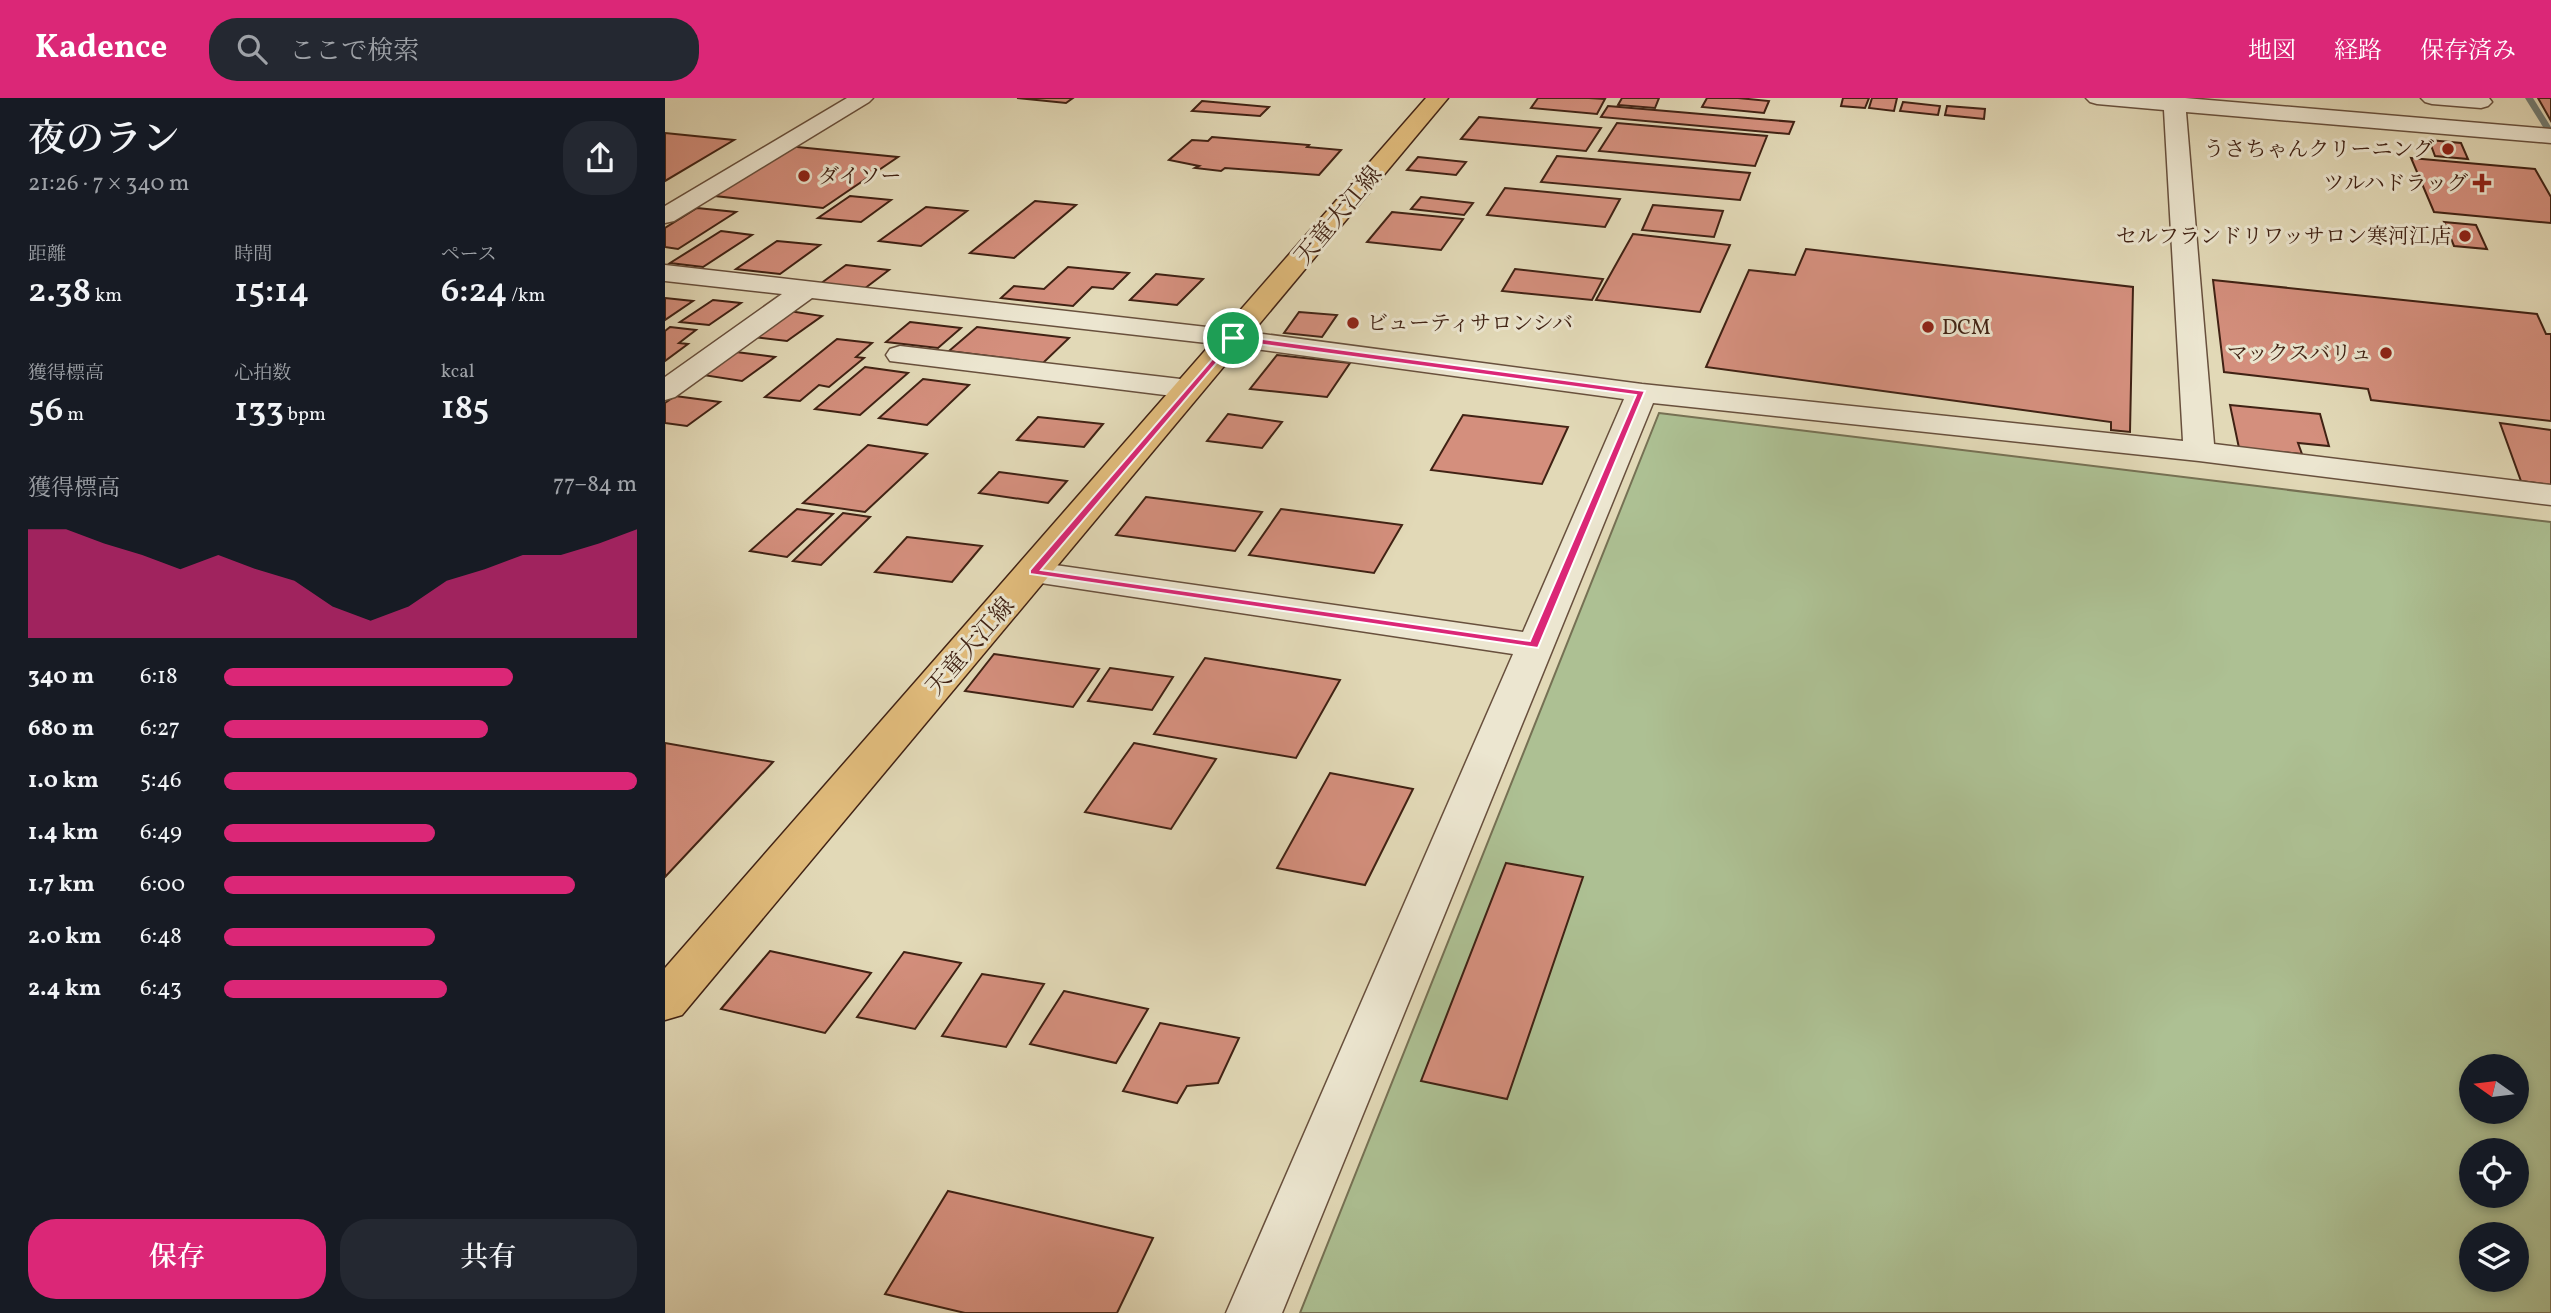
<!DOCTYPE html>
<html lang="ja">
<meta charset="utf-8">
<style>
body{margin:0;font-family:Vollkorn,"Noto Serif JP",serif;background:#242831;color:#f1f3f6;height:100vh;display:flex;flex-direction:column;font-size:26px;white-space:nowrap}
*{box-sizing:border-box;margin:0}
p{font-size:23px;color:#9ea1a6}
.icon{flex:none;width:38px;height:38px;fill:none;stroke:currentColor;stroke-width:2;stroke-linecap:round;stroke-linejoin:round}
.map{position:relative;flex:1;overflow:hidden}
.details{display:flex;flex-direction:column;background:#171b24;width:665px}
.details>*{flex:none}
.needle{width:46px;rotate:284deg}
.buttons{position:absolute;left:1794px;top:956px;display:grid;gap:14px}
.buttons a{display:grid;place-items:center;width:70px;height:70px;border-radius:50%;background:#171b24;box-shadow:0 4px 10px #0003;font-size:35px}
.pin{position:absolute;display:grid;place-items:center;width:60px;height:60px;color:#fff;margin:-30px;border:4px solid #fff;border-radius:50%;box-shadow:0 2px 7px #0007}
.round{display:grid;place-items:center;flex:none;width:74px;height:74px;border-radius:28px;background:#242831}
.overview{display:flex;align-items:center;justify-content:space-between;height:119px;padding:0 28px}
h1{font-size:38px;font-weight:600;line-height:52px}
.figures{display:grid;grid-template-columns:repeat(3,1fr);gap:10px;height:119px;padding:7px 28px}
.figures div{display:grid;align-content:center}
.figures b{font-size:35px;font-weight:600}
.figures small{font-size:19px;font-weight:400}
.figures p{font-size:19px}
.chart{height:196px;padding:14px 28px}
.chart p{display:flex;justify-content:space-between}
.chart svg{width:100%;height:126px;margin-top:7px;fill:#db2777;opacity:.7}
.primary-button{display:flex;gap:14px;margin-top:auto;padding:14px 28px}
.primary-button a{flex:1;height:80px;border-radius:28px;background:#db2777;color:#fff;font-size:28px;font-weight:600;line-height:80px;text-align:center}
.primary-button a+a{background:#242831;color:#f1f3f6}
ul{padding:0 28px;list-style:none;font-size:23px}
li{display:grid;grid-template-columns:112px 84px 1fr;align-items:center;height:52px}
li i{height:18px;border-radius:9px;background:#db2777}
header{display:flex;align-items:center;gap:42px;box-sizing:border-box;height:98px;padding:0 35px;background:#db2777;color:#fff}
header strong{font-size:33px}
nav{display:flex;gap:38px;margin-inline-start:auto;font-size:24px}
.search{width:490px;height:63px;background:#242831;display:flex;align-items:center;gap:18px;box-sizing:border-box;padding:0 24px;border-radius:28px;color:#9ea1a6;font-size:26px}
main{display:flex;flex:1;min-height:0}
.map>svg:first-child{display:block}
</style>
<header>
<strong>Kadence</strong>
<div class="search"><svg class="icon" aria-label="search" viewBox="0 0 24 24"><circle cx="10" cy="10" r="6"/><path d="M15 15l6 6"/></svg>ここで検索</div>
<nav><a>地図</a><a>経路</a><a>保存済み</a></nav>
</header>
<main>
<section class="details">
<div class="overview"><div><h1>夜のラン</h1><p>21:26 · 7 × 340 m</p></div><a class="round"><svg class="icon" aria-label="share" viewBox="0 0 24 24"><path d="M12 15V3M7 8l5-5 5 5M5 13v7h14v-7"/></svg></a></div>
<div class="figures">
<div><p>距離</p><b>2.38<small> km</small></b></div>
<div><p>時間</p><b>15:14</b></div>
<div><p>ペース</p><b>6:24<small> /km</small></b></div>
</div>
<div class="figures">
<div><p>獲得標高</p><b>56<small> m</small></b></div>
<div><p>心拍数</p><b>133<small> bpm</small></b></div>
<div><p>kcal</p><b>185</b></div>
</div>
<div class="chart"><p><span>獲得標高</span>77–84 m</p>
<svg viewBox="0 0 160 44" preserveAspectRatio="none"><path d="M0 44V6L10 6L20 11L30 15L40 20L50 15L60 20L70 24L80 33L90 38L100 33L110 24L120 20L130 15L140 15L150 11L160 6V44z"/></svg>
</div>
<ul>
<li><b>340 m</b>6:18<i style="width:70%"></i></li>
<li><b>680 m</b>6:27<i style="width:64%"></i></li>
<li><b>1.0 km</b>5:46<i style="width:100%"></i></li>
<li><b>1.4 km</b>6:49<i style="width:51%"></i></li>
<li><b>1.7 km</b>6:00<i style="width:85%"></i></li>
<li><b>2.0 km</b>6:48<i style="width:51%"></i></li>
<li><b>2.4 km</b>6:43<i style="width:54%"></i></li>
</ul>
<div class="primary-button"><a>保存</a><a>共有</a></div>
</section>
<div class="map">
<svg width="1886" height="1215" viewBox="0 0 1886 1215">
<rect width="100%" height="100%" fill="#e2d9b7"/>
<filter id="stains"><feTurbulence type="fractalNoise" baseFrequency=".00286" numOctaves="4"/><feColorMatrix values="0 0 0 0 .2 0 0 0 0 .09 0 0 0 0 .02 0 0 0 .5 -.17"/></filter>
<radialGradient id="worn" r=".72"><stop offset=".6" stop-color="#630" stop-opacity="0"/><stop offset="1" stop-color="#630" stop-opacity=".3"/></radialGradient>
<path fill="#adc093" stroke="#767154" stroke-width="2" fill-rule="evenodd" d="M994 315 1886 424V1215H635ZM1806 968H1852V1013H1806ZM1806 1052H1852V1097H1806ZM1806 1136H1852V1181H1806Z"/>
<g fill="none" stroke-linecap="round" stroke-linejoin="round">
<path fill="#737d74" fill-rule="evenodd" d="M1860 0H1868L1886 29V37H1883Z"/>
</g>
<g fill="#d48f7d" stroke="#402214" stroke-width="2">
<path d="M352 0H408L401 5Z"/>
<path d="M873 0H924L940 1 932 16 866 10Z"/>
<path d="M957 0H994L990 10 953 7Z"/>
<path d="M1042 0H1073L1104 3 1099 15 1037 9Z"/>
<path d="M1178 0H1204L1200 10 1176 8Z"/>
<path d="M1207 0H1232L1229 13 1204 10Z"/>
<path d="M1873 0H1886V23Z"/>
<path d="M537 3 604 9 595 18 527 13Z"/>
<path d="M1238 4 1275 8 1273 17 1235 13Z"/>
<path d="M943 8 1129 24 1124 36 936 19Z"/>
<path d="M1282 8 1320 11 1319 21 1280 17Z"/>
<path d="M814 19 936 30 921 53 796 41Z"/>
<path d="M952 25 1102 38 1090 68 934 53Z"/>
<path d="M0 35 69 42 0 83Z"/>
<path d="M547 39 644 47 642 49 676 52 654 77 560 70 556 73 530 70 534 68 504 62 527 42 543 43Z"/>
<path d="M1764 42 1796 45 1803 61 1770 58Z"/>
<path d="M122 48 233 59 158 110 41 97Z"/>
<path d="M892 58 1085 75 1075 102 876 84Z"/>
<path d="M753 59 801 64 791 77 742 72Z"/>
<path d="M1746 60 1870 71 1886 99V125L1769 114Z"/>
<path d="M840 90 955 101 940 129 822 117Z"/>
<path d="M185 98 226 102 196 124 153 120Z"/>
<path d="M756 99 808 105 799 117 746 111Z"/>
<path d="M370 103 411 107 349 160 305 155Z"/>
<path d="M988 107 1058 113 1049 139 977 132Z"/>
<path d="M261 109 302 113 256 148 214 143Z"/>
<path d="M32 110 71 114 13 151 0 149V130Z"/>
<path d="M727 114 798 121 776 152 702 144Z"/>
<path d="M1779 124 1811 127 1822 151 1789 148Z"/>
<path d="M56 133 87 137 38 169 5 165Z"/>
<path d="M968 136 1065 147 1035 214 931 202Z"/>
<path d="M112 143 155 147 115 176 71 171Z"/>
<path d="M1141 151 1468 189 1465 334 1446 332V324L1041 269 1084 172 1130 177Z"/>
<path d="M181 167 224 172 199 191 155 186Z"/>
<path d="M403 169 464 175 448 191 427 189 408 208 336 200 349 188 379 191Z"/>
<path d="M850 171 938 181 927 202 837 193Z"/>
<path d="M491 176 538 181 512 207 465 202Z"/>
<path d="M1548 182 1872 216 1881 236H1886V323L1706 302 1703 291 1559 274Z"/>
<path d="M0 200 28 203 0 222Z"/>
<path d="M48 202 76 205 44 227 15 224Z"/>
<path d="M124 213 157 218 122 243 89 239Z"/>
<path d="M634 214 672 217 657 239 619 235Z"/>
<path d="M245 224 296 230 273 250 221 244Z"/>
<path d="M5 229 31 232 14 245 23 246 0 263V233Z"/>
<path d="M312 229 404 240 378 265 284 253Z"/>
<path d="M172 241 207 245 191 259 199 260 164 289 154 287 135 303 100 299Z"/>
<path d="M71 254 110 259 77 283 38 277Z"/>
<path d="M612 257 685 265 662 299 585 291Z"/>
<path d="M200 269 243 275 195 317 150 311Z"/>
<path d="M258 281 304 287 262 327 214 320Z"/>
<path d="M10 298 55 304 22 328 0 325V305Z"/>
<path d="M1565 307 1655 316 1664 348 1633 345 1637 356 1574 350Z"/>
<path d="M563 316 617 324 597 350 542 343Z"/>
<path d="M798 317 903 329 877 386 766 372Z"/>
<path d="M373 319 438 326 419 349 352 342Z"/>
<path d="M1835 325 1886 332V387L1856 383Z"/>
<path d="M203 347 262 356 200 414 138 405Z"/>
<path d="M334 374 402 383 383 405 314 395Z"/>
<path d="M481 399 597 414 570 453 451 437Z"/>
<path d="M132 411 168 416 122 459 85 453Z"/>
<path d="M616 411 737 427 709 475 584 457Z"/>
<path d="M178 415 205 419 156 467 128 463Z"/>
<path d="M242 439 317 448 287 484 210 474Z"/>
<path d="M329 556 434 571 408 609 300 593Z"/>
<path d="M540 560 675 582 631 660 489 636Z"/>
<path d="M445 570 508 579 487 612 423 603Z"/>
<path d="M0 645 108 664 0 779Z"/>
<path d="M469 645 551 661 506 731 420 714Z"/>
<path d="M665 675 748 691 700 787 612 770Z"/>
<path d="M841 765 918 779 842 1001 756 983Z"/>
<path d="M105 853 206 875 160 935 56 911Z"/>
<path d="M239 854 296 865 250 931 192 919Z"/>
<path d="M317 876 379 886 341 949 277 938Z"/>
<path d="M399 893 483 911 451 965 365 946Z"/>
<path d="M495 925 574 940 553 985 522 988 512 1005 458 993Z"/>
<path d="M283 1093 488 1140 452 1215H300L220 1196Z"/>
</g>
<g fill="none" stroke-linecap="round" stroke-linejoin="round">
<defs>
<g id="minor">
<path d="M182 0H208L204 4 9 123 0 125V108Z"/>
<path d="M1421 0H1520L1886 31V45L1521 14 1549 346 1886 387V407L1534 363 988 305 617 1215H561L848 556 369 484 357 481 352 474 357 467 369 464 858 534 959 301 568 248 147 200 10 299 0 302V279L117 196 0 183V167L568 232 977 286 1518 343 1499 12 1432 6 1425 4Z"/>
<path d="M1756 0H1824L1827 4 1823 8 1816 10 1767 6 1760 4Z"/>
<path d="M235 248 524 282 534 285 539 291 534 297 524 300 225 263 221 257 225 251Z"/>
</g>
<path id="major" d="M761 0H783L17 917 0 922V870Z"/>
</defs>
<use href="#minor" stroke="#68503d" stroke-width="3"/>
<use href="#major" stroke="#402214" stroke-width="3"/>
<use href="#minor" fill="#ece6d0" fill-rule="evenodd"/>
<use href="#major" fill="#e1bc7c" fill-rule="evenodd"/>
</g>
<path fill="#db2777" stroke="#fff" stroke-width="2" fill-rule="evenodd" d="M568 237 980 293 873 550 365 476V472ZM570 243 971 297 865 543 376 472Z"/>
<g fill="#8f2418" stroke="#ece6d0" stroke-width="2.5">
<circle cx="1783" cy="51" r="7"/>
<circle cx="139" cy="78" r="7"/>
<path d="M1813.5 74.5h7v7h7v7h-7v7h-7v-7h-7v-7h7z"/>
<circle cx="1800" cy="138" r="7"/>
<circle cx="688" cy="225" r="7"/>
<circle cx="1263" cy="229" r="7"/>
<circle cx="1721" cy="255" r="7"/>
</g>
<g text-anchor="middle" stroke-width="6" stroke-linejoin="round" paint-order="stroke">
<g font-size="21" fill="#402214" stroke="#ece6d0" text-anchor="end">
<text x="1769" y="58">うさちゃんクリーニング</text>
<text x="153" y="85" text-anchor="start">ダイソー</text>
<text x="1803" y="92">ツルハドラッグ</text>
<text x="1786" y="145">セルフランドリワッサロン寒河江店</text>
<text x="702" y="232" text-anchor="start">ビューティサロンシバ</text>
<text x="1277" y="236" text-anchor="start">DCM</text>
<text x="1707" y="262">マックスバリュ</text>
</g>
<g font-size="24" fill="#402214" stroke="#ece6d0">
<text transform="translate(673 117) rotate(-50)" y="8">天童大江線</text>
<text transform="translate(305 548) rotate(-49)" y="8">天童大江線</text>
</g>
</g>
<rect width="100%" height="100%" filter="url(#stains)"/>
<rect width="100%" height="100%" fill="url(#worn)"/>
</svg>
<div class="buttons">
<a><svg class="needle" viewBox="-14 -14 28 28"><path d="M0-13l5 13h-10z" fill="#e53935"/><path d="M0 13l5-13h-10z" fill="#9ea1a6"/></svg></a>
<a><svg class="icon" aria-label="locate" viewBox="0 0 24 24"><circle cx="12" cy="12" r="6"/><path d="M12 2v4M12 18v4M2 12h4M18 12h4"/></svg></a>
<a><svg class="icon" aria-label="layers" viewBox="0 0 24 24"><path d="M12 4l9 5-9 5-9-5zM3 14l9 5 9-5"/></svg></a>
</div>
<div class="pin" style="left:568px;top:240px;background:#1e9e55"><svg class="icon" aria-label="arrive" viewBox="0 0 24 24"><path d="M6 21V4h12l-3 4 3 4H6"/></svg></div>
</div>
</main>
